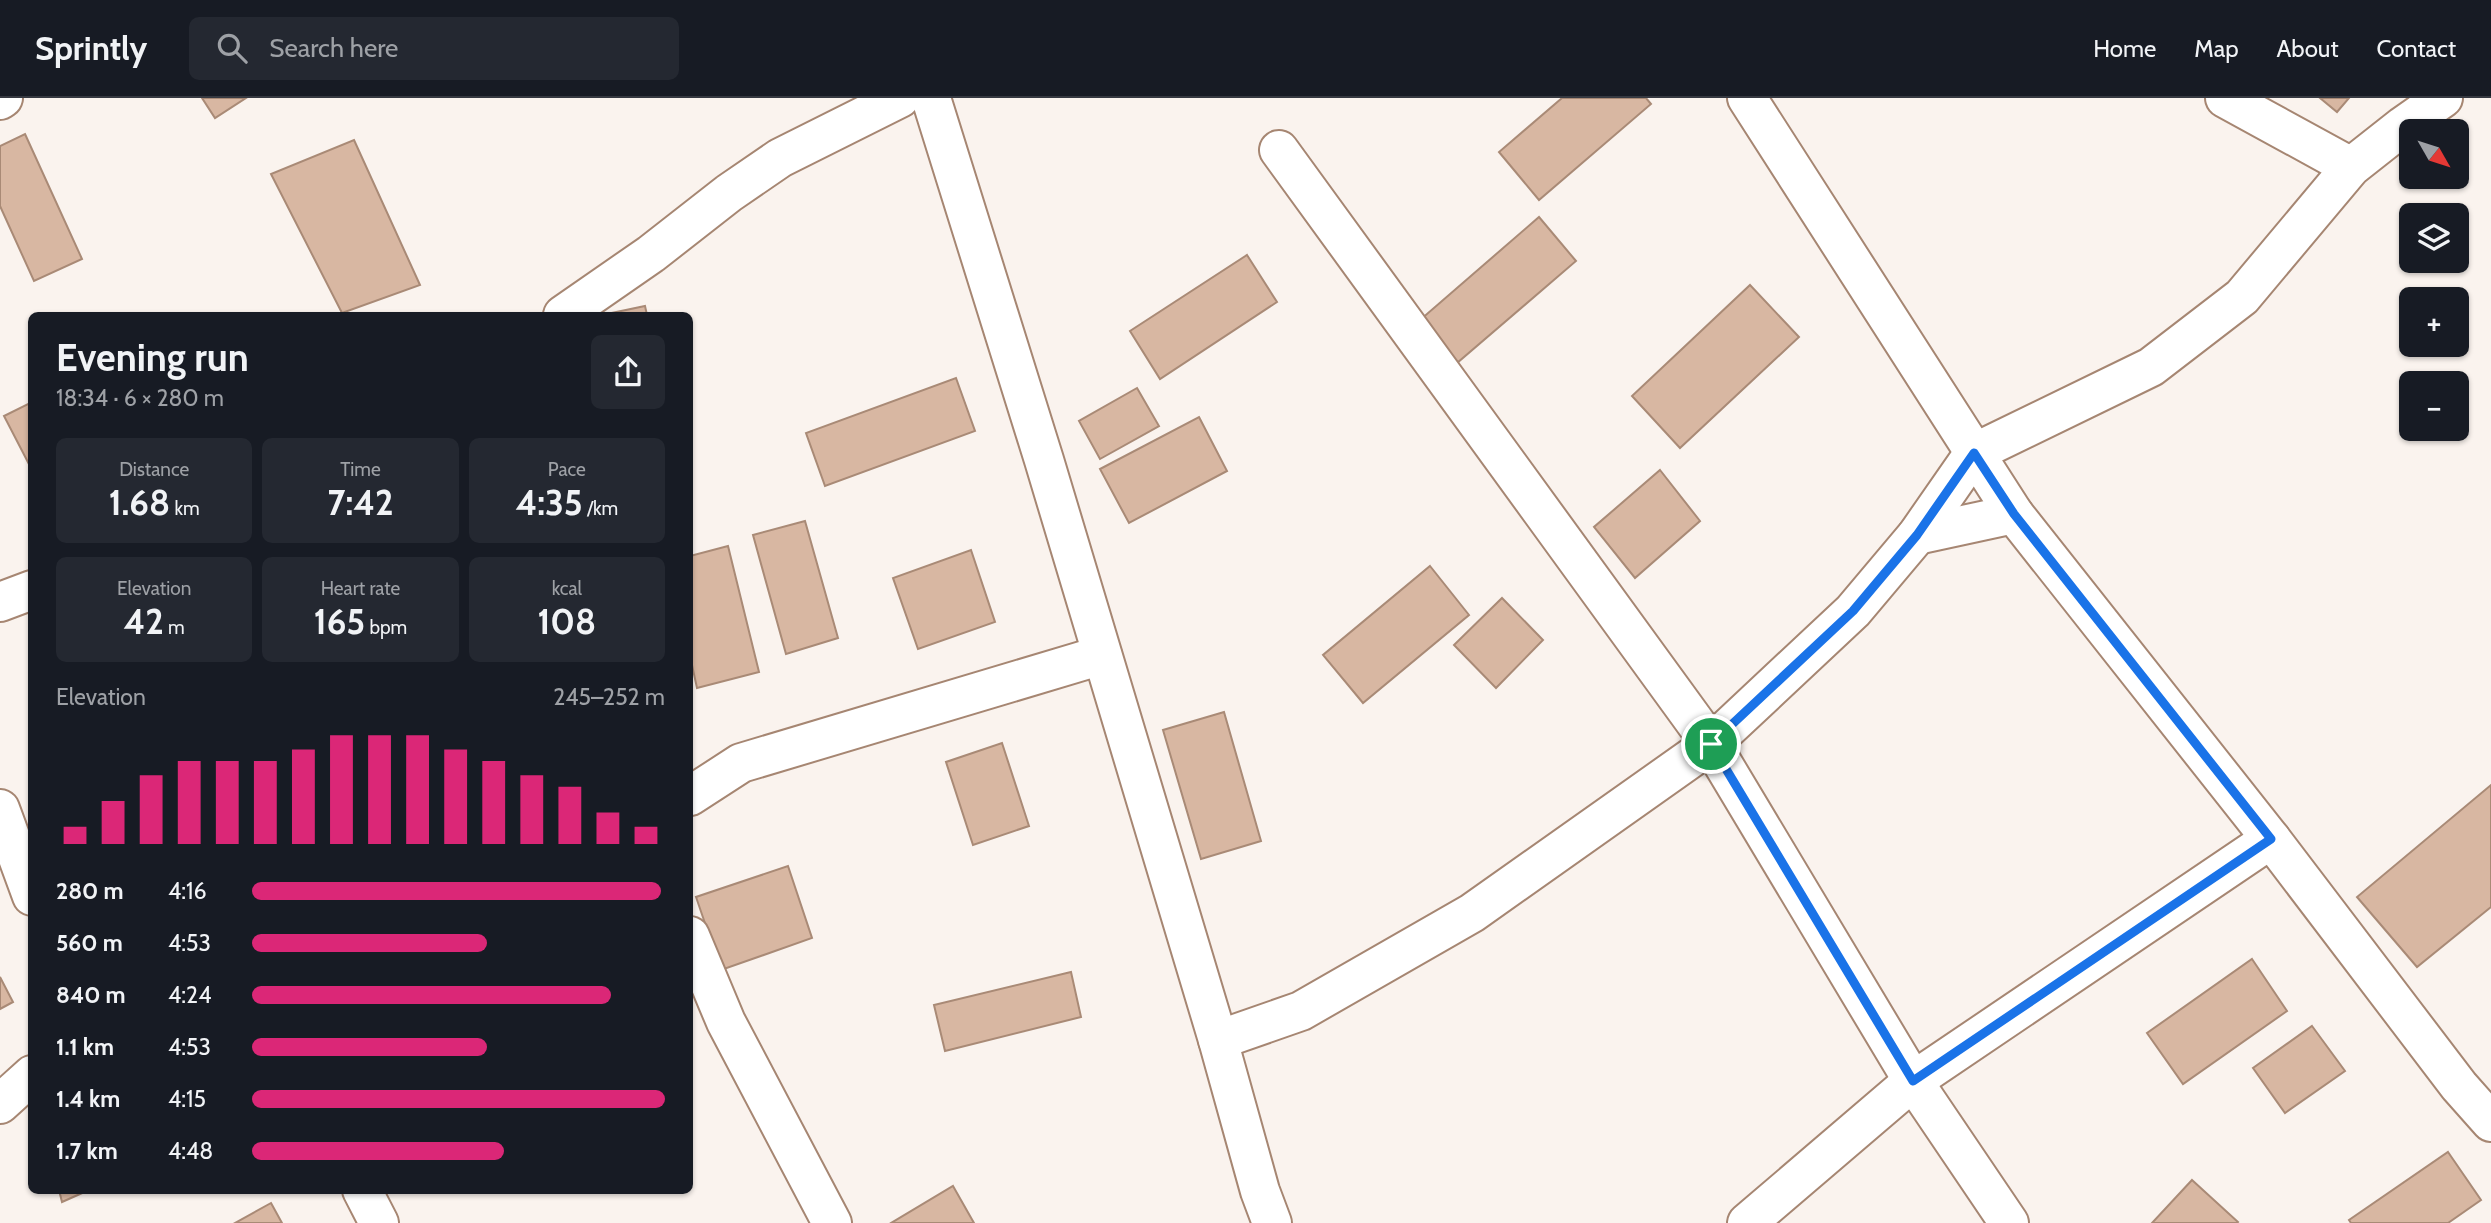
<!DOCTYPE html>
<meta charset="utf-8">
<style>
body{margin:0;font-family:Cabin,sans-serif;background:#242831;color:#f1f3f6;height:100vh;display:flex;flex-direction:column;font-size:26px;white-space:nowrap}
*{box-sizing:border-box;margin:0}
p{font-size:23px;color:#9ea1a6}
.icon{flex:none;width:38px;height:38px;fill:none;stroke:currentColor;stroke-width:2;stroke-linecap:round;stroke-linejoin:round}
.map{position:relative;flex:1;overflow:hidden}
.side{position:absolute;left:28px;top:214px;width:665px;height:882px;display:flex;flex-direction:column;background:#171b24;border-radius:10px;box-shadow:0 2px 5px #0004}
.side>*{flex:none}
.needle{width:46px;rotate:129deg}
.controls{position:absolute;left:2399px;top:21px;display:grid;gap:14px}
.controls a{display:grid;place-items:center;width:70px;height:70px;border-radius:10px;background:#171b24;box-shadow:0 2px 5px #0004;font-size:35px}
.pin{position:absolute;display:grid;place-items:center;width:60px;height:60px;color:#fff;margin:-30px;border:4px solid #fff;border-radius:50%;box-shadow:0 2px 7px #0007}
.round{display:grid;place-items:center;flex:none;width:74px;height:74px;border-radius:10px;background:#242831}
.summary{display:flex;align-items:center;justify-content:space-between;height:119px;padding:0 28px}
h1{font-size:38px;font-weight:700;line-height:52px}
.stats{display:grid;grid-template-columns:repeat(3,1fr);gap:10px;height:119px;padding:7px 28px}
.stats div{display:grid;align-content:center;border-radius:10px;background:#242831;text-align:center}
.stats b{font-size:35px;font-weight:700}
.stats small{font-size:19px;font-weight:400}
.stats p{font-size:19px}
.chart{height:196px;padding:14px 28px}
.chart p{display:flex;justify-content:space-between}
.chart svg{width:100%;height:126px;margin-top:7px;stroke:#db2777;stroke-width:6}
ul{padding:0 28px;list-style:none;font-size:23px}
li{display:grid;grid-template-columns:112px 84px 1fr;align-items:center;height:52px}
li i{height:18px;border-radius:9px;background:#db2777}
header{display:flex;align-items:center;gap:42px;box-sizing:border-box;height:98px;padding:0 35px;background:#171b24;border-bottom:2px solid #363941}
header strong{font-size:33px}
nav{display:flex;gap:38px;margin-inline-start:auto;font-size:24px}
.search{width:490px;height:63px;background:#242831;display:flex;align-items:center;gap:18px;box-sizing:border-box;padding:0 24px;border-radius:10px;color:#9ea1a6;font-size:26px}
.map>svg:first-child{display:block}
</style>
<header>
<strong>Sprintly</strong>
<div class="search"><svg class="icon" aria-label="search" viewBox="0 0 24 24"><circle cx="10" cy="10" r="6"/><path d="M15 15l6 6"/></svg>Search here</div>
<nav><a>Home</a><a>Map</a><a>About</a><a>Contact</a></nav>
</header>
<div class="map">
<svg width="2491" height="1125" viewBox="0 0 2491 1125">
<rect width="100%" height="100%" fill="#faf3ee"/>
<g fill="#d8b7a2" stroke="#a98a76" stroke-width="2">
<path d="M202 0H246L215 20Z"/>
<path d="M1562 0H1646L1651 6 1539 102 1499 54Z"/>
<path d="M2320 0H2349L2337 14Z"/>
<path d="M25 36 82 161 34 183 0 108V48Z"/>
<path d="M354 42 420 187 342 215 271 76Z"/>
<path d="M1539 119 1576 163 1457 265 1420 222Z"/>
<path d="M1247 157 1277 204 1160 281 1130 233Z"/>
<path d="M1750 187 1799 239 1680 350 1632 298Z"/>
<path d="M645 208 647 217H602Z"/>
<path d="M956 280 975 333 825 388 806 335Z"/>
<path d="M1137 290 1159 328 1100 361 1079 323Z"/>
<path d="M32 304V372L4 318Z"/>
<path d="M1199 319 1227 373 1129 425 1100 371Z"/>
<path d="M1660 372 1700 423 1635 480 1594 429Z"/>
<path d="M805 423 838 540 786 556 753 437Z"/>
<path d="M728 448 759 574 697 590 690 558V458Z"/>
<path d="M971 452 995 524 918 551 893 480Z"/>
<path d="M1430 468 1469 517 1363 605 1323 557Z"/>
<path d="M1502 500 1543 542 1496 590 1454 547Z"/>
<path d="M1224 614 1261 743 1201 761 1163 632Z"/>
<path d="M1002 645 1029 728 973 747 946 664Z"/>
<path d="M2491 687V809L2417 869 2357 799Z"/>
<path d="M788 768 812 840 721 872 696 799Z"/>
<path d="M2252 861 2287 913 2183 986 2147 935Z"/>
<path d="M1071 874 1081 919 945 953 934 907Z"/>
<path d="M0 879 13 904 0 911Z"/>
<path d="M2312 928 2345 973 2285 1015 2253 970Z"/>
<path d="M2448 1054 2481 1102 2448 1125H2351L2349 1122Z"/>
<path d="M2192 1082 2238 1124 2237 1125H2152Z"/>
<path d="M953 1088 974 1125H891Z"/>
<path d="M59 1092H89L62 1104Z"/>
<path d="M271 1105 282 1125H235Z"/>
</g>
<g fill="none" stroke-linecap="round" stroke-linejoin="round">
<defs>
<g id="street">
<path d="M931 0 1044 362 1218 942 1260 1093 1272 1125"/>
<path d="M1747 0 2014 416 2271 741 2459 988 2491 1024"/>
<path d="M2225 0 2351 69"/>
<path d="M0 2 3 0"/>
<path d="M1279 52 1711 646 1913 983 2009 1125"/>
<path d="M563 217 651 156 729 95 780 60 900 0"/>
<path d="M1917 437 2014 416"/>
<path d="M0 504 32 492"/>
<path d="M690 698 741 665 1102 557"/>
<path d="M0 711 32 798"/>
<path d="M690 838 726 924 832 1125"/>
<path d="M1218 942 1301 913 1472 815 1711 646 1853 513 1917 437 1974 355 2151 269 2242 199 2351 69 2403 28 2443 0"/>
<path d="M0 1006 32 977"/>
<path d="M362 1092 379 1125"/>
<path d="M1747 1125 1913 983 2271 741"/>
</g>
</defs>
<use href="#street" stroke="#a68672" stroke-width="42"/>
<use href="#street" stroke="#fff" stroke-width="38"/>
</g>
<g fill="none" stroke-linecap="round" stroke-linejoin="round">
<defs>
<path id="route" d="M1974 355 2014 416 2271 741 1913 983 1711 646 1853 513 1917 437Z"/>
</defs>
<use href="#route" stroke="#fff" stroke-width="14"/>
<use href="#route" stroke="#1a73e8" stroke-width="9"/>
</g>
</svg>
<div class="controls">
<a><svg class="needle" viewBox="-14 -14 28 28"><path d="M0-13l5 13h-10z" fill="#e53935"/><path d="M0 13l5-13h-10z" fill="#9ea1a6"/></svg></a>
<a><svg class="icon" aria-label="layers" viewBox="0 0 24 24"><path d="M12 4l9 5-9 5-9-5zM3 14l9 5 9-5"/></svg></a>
<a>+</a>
<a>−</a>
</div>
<div class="pin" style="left:1711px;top:646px;background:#1e9e55"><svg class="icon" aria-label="arrive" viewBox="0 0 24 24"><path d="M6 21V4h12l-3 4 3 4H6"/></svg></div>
<section class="side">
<div class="summary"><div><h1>Evening run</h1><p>18:34 · 6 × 280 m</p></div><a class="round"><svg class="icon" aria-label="share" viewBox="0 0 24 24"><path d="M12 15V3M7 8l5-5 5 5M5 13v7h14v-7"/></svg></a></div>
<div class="stats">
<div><p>Distance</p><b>1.68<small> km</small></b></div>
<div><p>Time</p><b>7:42</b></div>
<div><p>Pace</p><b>4:35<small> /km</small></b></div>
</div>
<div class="stats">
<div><p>Elevation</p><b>42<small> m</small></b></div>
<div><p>Heart rate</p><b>165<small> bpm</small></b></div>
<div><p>kcal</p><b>108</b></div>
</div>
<div class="chart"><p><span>Elevation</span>245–252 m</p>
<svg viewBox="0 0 160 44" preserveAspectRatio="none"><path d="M5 44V38M15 44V29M25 44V20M35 44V15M45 44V15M55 44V15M65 44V11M75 44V6M85 44V6M95 44V6M105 44V11M115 44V15M125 44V20M135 44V24M145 44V33M155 44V38"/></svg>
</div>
<ul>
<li><b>280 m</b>4:16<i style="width:99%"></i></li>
<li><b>560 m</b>4:53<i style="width:57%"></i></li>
<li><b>840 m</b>4:24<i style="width:87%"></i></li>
<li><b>1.1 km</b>4:53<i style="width:57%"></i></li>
<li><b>1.4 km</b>4:15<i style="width:100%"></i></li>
<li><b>1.7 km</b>4:48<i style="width:61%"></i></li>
</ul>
</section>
</div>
